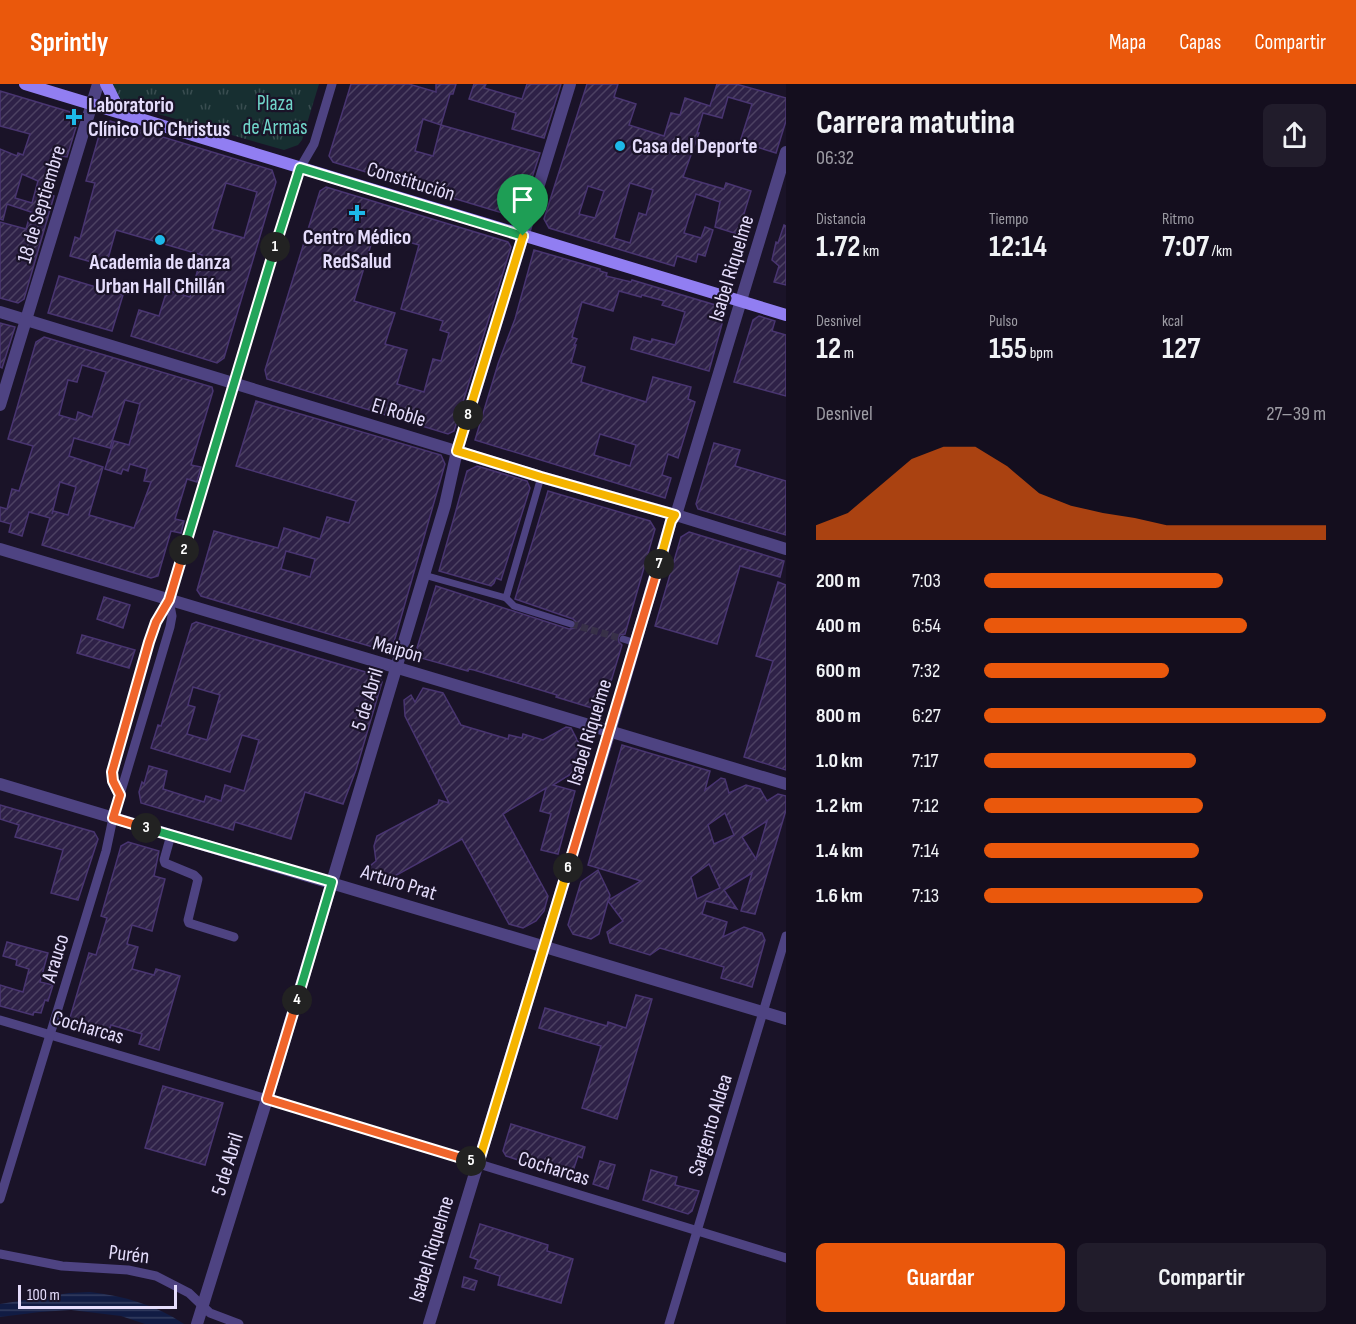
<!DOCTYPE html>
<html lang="es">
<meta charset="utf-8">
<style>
body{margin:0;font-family:"Sofia Sans Condensed",sans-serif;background:#211c2b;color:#f1f3f6;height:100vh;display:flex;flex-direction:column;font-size:22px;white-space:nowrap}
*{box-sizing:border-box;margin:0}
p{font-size:20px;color:#9d9ca4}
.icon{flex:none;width:33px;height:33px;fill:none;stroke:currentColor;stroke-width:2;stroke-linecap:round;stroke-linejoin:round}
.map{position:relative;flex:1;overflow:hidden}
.panel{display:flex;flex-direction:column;background:#140e1e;width:570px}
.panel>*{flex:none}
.scale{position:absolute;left:18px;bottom:15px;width:159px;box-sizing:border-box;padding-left:6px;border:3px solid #e5ddfc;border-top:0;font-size:16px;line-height:21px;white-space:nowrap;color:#e5ddfc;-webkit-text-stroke:4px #1a1328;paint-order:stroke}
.pin{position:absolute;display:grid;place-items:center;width:51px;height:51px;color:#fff;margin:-62px -26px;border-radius:50% 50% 50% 0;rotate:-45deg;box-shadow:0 0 6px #0007}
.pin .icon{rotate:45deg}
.km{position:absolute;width:30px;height:30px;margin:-15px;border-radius:50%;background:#222;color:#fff;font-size:16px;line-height:30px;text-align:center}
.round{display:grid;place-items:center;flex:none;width:63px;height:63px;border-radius:9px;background:#211c2b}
.headline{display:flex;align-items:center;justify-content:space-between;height:102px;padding:0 30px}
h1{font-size:33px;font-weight:700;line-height:45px}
.metrics{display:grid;grid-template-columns:repeat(3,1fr);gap:9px;height:102px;padding:6px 30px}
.metrics div{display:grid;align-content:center}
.metrics b{font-size:30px;font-weight:700}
.metrics small{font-size:16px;font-weight:400}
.metrics p{font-size:16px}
.chart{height:168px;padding:12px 30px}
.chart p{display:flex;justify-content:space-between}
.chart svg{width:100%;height:108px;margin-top:6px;fill:#ea580c;opacity:.7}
.cta{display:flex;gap:12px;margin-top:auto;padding:12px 30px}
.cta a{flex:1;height:69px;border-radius:9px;background:#ea580c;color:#fff;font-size:24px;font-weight:700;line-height:69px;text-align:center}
.cta a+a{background:#211c2b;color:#f1f3f6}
ul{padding:0 30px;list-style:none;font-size:20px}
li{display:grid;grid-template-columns:96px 72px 1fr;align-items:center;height:45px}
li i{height:15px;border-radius:8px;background:#ea580c}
header{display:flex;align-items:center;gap:36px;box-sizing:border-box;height:84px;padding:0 30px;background:#ea580c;color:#fff}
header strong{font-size:28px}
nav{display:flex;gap:33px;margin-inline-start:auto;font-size:21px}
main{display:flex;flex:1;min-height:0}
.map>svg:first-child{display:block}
</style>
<header>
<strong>Sprintly</strong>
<nav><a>Mapa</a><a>Capas</a><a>Compartir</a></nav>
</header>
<main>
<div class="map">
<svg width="786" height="1240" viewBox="0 0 786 1240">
<defs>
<pattern id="grass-tufts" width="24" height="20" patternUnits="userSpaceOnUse" patternTransform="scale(1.5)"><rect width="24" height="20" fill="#172f31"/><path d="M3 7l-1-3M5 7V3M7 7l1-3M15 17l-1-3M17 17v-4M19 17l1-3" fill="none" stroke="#394d50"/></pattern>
<pattern id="water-rules" width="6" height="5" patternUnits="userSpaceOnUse" patternTransform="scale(1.5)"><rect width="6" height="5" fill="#111c44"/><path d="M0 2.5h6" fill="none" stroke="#343d60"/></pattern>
<pattern id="building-hatch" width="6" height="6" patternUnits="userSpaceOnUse" patternTransform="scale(1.5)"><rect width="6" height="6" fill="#2e2147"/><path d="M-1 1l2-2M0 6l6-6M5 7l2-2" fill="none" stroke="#4c4162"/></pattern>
</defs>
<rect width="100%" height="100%" fill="#1a1328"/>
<path fill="url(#grass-tufts)" d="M112 0H319L302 56 298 61 284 66 127 21 119 13Z"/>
<path fill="url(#water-rules)" d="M90 1208C124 1212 156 1221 184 1240H145L121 1232 71 1226 40 1228 0 1233V1220L69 1209Z"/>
<g fill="url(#building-hatch)" stroke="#493571" stroke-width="1.5" fill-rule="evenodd">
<path d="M351 0H409L436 8V0H456L453 10H450L441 41 540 69 520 131 516 133 333 78 329 72ZM423 35 441 41 433 72 415 67Z"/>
<path d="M474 0H486L484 4 522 15 527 0H561L544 54 512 45 516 29 469 15Z"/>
<path d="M587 0H618L614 13 636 20 629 41 664 52 671 29 680 31 685 14 710 22 717 0H736L786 14V37L776 69 740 58 752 20 728 13 722 34 703 29 697 49H699L683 93 724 105 726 99 751 107 743 133 752 136 747 153 715 143 720 118 696 110 684 149 701 154 705 143 713 146 705 172 698 170 696 178 677 172 674 182 549 144 544 135ZM630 99 653 106 646 131 639 129 630 159 614 154ZM588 102 604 107 595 134 579 130Z"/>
<path d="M0 7 77 30 79 33 67 73 61 72 45 109 54 112 24 215 18 219 0 214V138L26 145 31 128 7 120 3 136 0 135V65L17 72 18 69 23 71 30 50 0 42ZM22 90 38 97 32 119 15 114Z"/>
<path d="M110 37 272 86 276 98 224 274 217 279 131 252 139 226 159 232 167 206 190 213 202 171 116 146 106 182 70 172 75 153 80 155 95 99 86 97 102 41ZM226 99 257 108 244 154 212 145Z"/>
<path d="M326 103 508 158 511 163 454 347 448 350 267 295 265 286 310 139 320 107ZM373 154 396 161 398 155 419 161 401 225 443 237 440 246 449 249 441 277 433 275 424 308 397 300 407 266 385 260 395 229 354 217Z"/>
<path d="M784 141 786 142V201L774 198 779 182 772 176 776 158 778 159Z"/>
<path d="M534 166 600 185V187L607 189 606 192 631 198 632 196 722 223 725 229 709 287 631 265 634 253 651 258 652 255 675 261 685 228 662 221 664 217 642 211 641 213 619 207 613 227 582 218 572 253 577 255 574 261H576L571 279 585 283 581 298 646 318 653 293 691 303 688 315 695 318 678 374 668 370 662 391 671 394 665 414 475 356 498 280 515 235ZM600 350 636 361 630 382 594 371Z"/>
<path d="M59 192 123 211 112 247 48 229Z"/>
<path d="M759 232 775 237 772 247 786 251V312L734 298 753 236Z"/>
<path d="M0 239 15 243 2 284 0 283Z"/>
<path d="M44 253 212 303 213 307 191 381 201 383 197 398 187 395 175 435 184 437 181 449 171 447 158 492 151 494 42 461 50 434 29 428 22 452 9 448 11 440 0 437V423L7 425 12 405 19 407 33 362 8 355 36 258ZM82 281 106 288 92 333 78 328 76 336 59 331 68 296 77 298ZM125 316 140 320 129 361 114 357 105 385 121 390 123 385 128 387 130 380 147 385 144 397 151 398 134 444 89 431 103 383 69 372 74 354 110 364ZM60 398 76 403 68 431 53 427 52 430Z"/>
<path d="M256 317 441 371 445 380 392 565 386 567 201 512 197 506 214 447 278 464 284 444 320 455 327 433 349 439 356 417 236 382ZM286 467 315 475 310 493 281 485Z"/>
<path d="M714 359 740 366 735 382 786 397V451L698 425 696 420Z"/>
<path d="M477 382 527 397 530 404 501 496 496 494 494 499 491 502 439 487 467 387Z"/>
<path d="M548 407 650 437 655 445 625 550 620 551 618 554 619 558 622 561 602 627 556 613 557 611 474 586 469 585 468 587 421 574 417 564 436 502 569 545 575 544 576 538 573 535 515 515Z"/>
<path d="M689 448 784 477 780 493 740 482 717 560 655 542 681 453Z"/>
<path d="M778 498 786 501V686L744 673 773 577 756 572Z"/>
<path d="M104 513 130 521 123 544 97 535Z"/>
<path d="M196 538 379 592 382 598 356 686 343 720 305 708 291 755 235 738 233 746 141 719 139 708 142 698 144 700 149 682 167 687 163 705 204 718 206 712 221 717 225 701 244 707 259 656 242 651 230 688 151 664 158 641 161 642 192 540ZM193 603 220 611 207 656 187 650 195 623 188 621Z"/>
<path d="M82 551 135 566 129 584 77 569Z"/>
<path d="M423 604 443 609 461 641 508 655 509 651 522 654 523 650 543 656 566 643 571 644 589 679 553 701 575 707 558 770 541 766 551 730 540 727 546 704 503 730 548 812 544 827 536 837 523 844 509 840 462 755 384 798 372 794 366 785 376 777 374 762 377 752 438 720 439 716 449 719 405 632 404 616 411 611 415 618Z"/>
<path d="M622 661 710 687 705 706 721 694 725 695 729 709 746 701 760 705 767 717 778 710 786 712V726L755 830 741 827 752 789 724 806 737 825 706 817 702 830 727 838 723 853 744 843 762 849 765 856 752 903 721 894 724 883 660 864 650 871 610 859 607 848 623 837 608 817 599 850 591 855 573 850 568 841 581 798 598 786 610 811 609 816 641 797 588 781ZM725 729 734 751 714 760 708 741ZM767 737 761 758 756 775 742 753ZM709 780 720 804 697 815 691 793Z"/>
<path d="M0 721 94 748 98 755 78 816 51 809 63 766 15 753 19 741 0 735Z"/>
<path d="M128 758 159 767 154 792 165 795 152 847 132 841 127 860 138 863 132 885 154 891 156 885 180 892 159 966 139 960 142 950 111 941 107 955 67 944 89 869 96 871 107 834 101 832 121 762Z"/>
<path d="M7 858 48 869 40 898 53 901 48 917 45 916 41 929 34 928 33 931 0 922V901L23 908 29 885 16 881 17 876 3 872Z"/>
<path d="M636 911 652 915 617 1035 582 1024 601 962 539 944 545 924 607 942 608 938 626 944Z"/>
<path d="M163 1002 223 1019 205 1081 145 1064Z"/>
<path d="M511 1040 585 1063 582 1074 578 1072 571 1093 506 1072 503 1067Z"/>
<path d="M600 1077 615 1081 608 1105 593 1100Z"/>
<path d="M651 1086 677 1093 675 1101 699 1107 692 1127 688 1130 643 1116Z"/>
<path d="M480 1140 548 1161 547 1167 573 1175 561 1219 498 1201 500 1192 475 1184 478 1176 470 1173Z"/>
<path d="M464 1193 477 1197 474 1206 462 1203Z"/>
</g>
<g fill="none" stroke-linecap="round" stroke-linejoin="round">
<path stroke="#383148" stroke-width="7" stroke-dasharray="7 3.5" stroke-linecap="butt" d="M571 540 623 555"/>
<g stroke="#4e4382" stroke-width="7">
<path d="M233 299 300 84"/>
<path d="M424 491 506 514 541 393"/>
<path d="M506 514 514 522 571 540"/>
<path d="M623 555 636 559"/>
</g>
<g stroke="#4e4382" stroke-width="9">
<path d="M300 84 314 60 332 0"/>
<path d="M120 711 113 697V684L149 558 156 538 169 516 233 299"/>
<path d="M171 751 164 776 165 779 194 791 198 795 188 836 189 839 234 853"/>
<path d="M0 936 267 1015 786 1174"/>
<path d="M0 1115 106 767 113 734 170 543 172 532 169 516"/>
<path d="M0 1170 62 1182 128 1186 156 1192 189 1209 210 1229 239 1240"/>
<path d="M669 1240 786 852"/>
</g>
<g stroke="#4e4382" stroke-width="12">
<path d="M0 228 541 393 676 431 786 465"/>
<path d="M0 321 98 0"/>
<path d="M0 465 786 700"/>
<path d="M0 700 786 935"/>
<path d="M197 1240 267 1015 445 421 457 367 570 0"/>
<path d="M429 1240 610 647 671 437 676 431 786 68"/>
</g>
<g stroke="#917ef2" stroke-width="12">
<path d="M25 0 786 231"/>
<path d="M106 0 116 20 125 30"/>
</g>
</g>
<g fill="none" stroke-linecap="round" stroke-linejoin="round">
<defs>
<path id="split-1" d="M275 163 300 84 523 152"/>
<path id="split-2" d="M184 466 275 163"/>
<path id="split-3" d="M146 744 113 734 120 711 113 697 112 688 149 558 156 538 169 516 184 466"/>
<path id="split-4" d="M146 744 332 798 297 916"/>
<path id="split-5" d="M297 916 267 1015 471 1077"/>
<path id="split-6" d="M471 1077 478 1080 568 784"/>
<path id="split-7" d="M568 784 659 480"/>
<path id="split-8" d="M468 331 457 367 541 393 675 431 671 437 659 480"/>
<path id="split-9" d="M468 331 523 152"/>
</defs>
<use href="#split-1" stroke="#fff" stroke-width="12"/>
<use href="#split-2" stroke="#fff" stroke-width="12"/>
<use href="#split-3" stroke="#fff" stroke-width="12"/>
<use href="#split-4" stroke="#fff" stroke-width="12"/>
<use href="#split-5" stroke="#fff" stroke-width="12"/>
<use href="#split-6" stroke="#fff" stroke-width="12"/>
<use href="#split-7" stroke="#fff" stroke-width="12"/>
<use href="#split-8" stroke="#fff" stroke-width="12"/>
<use href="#split-9" stroke="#fff" stroke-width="12"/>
<use href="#split-1" stroke="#22a559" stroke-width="8"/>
<use href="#split-2" stroke="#22a559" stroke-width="8"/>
<use href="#split-3" stroke="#f0652b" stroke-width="8"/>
<use href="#split-4" stroke="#22a559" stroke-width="8"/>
<use href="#split-5" stroke="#f0652b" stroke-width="8"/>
<use href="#split-6" stroke="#f5b400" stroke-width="8"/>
<use href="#split-7" stroke="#f0652b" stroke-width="8"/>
<use href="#split-8" stroke="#f5b400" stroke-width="8"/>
<use href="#split-9" stroke="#f5b400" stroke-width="8"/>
</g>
<g fill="#1db8e8" stroke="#1a1328" stroke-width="2">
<path d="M71 24h6v6h6v6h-6v6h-6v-6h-6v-6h6z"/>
<circle cx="620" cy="62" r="6"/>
<path d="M354 120h6v6h6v6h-6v6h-6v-6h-6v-6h6z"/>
<circle cx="160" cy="156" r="6"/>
</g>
<g text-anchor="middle" stroke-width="4.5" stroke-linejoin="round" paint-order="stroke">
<g font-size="21" fill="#70d6ca" stroke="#1a1328">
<text x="275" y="26">Plaza<tspan x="275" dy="24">de Armas</tspan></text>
</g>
<g font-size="21" font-weight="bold" fill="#e5ddfc" stroke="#1a1328" text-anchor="start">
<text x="88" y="28">Laboratorio<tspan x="88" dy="24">Clínico UC Christus</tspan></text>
<text x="632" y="69">Casa del Deporte</text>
<text x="357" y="160" text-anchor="middle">Centro Médico<tspan x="357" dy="24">RedSalud</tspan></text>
<text x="160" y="185" text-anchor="middle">Academia de danza<tspan x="160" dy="24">Urban Hall Chillán</tspan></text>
</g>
<g font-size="21" fill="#e5ddfc" stroke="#1a1328">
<text transform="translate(411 97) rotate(17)" y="7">Constitución</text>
<text transform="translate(41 120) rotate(-73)" y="7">18 de Septiembre</text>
<text transform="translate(731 184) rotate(-73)" y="7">Isabel Riquelme</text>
<text transform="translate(399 328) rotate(17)" y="7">El Roble</text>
<text transform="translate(398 565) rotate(16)" y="7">Maipón</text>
<text transform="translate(367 615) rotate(-73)" y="7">5 de Abril</text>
<text transform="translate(589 648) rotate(-73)" y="7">Isabel Riquelme</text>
<text transform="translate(399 798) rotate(17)" y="7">Arturo Prat</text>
<text transform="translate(55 874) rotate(-73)" y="7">Arauco</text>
<text transform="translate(88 943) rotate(16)" y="7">Cocharcas</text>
<text transform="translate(710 1041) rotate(-73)" y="7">Sargento Aldea</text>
<text transform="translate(227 1080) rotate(-73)" y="7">5 de Abril</text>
<text transform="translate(554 1084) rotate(17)" y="7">Cocharcas</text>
<text transform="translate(431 1165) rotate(-73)" y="7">Isabel Riquelme</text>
<text transform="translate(129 1170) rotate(7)" y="7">Purén</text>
</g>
</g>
</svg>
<div class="scale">100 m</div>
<div class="pin" style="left:523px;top:152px;background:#1e9e55"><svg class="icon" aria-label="arrive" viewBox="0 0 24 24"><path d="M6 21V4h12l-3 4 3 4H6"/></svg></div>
<b class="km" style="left:275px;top:163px">1</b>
<b class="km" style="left:184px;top:466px">2</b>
<b class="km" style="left:146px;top:744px">3</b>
<b class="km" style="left:297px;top:916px">4</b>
<b class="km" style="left:471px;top:1077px">5</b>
<b class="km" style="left:568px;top:784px">6</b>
<b class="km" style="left:659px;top:480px">7</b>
<b class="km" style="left:468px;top:331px">8</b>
</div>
<section class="panel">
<div class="headline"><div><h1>Carrera matutina</h1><p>06:32</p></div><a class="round"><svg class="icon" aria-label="share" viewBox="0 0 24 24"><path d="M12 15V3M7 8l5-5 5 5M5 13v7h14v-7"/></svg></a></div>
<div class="metrics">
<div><p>Distancia</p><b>1.72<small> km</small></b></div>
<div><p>Tiempo</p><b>12:14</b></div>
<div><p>Ritmo</p><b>7:07<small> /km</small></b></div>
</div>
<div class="metrics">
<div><p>Desnivel</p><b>12<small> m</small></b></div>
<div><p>Pulso</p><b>155<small> bpm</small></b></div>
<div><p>kcal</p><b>127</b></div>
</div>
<div class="chart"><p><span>Desnivel</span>27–39 m</p>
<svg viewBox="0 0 160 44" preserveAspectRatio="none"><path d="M0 44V38L10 33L20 22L30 11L40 6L50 6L60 14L70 25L80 30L90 33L100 35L110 38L120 38L130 38L140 38L150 38L160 38V44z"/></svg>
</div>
<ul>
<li><b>200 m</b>7:03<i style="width:70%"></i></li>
<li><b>400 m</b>6:54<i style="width:77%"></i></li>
<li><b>600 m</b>7:32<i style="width:54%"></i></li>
<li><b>800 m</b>6:27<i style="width:100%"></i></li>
<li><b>1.0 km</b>7:17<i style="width:62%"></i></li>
<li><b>1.2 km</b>7:12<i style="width:64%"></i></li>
<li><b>1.4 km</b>7:14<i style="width:63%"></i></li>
<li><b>1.6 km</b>7:13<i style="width:64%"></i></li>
</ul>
<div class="cta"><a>Guardar</a><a>Compartir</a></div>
</section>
</main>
